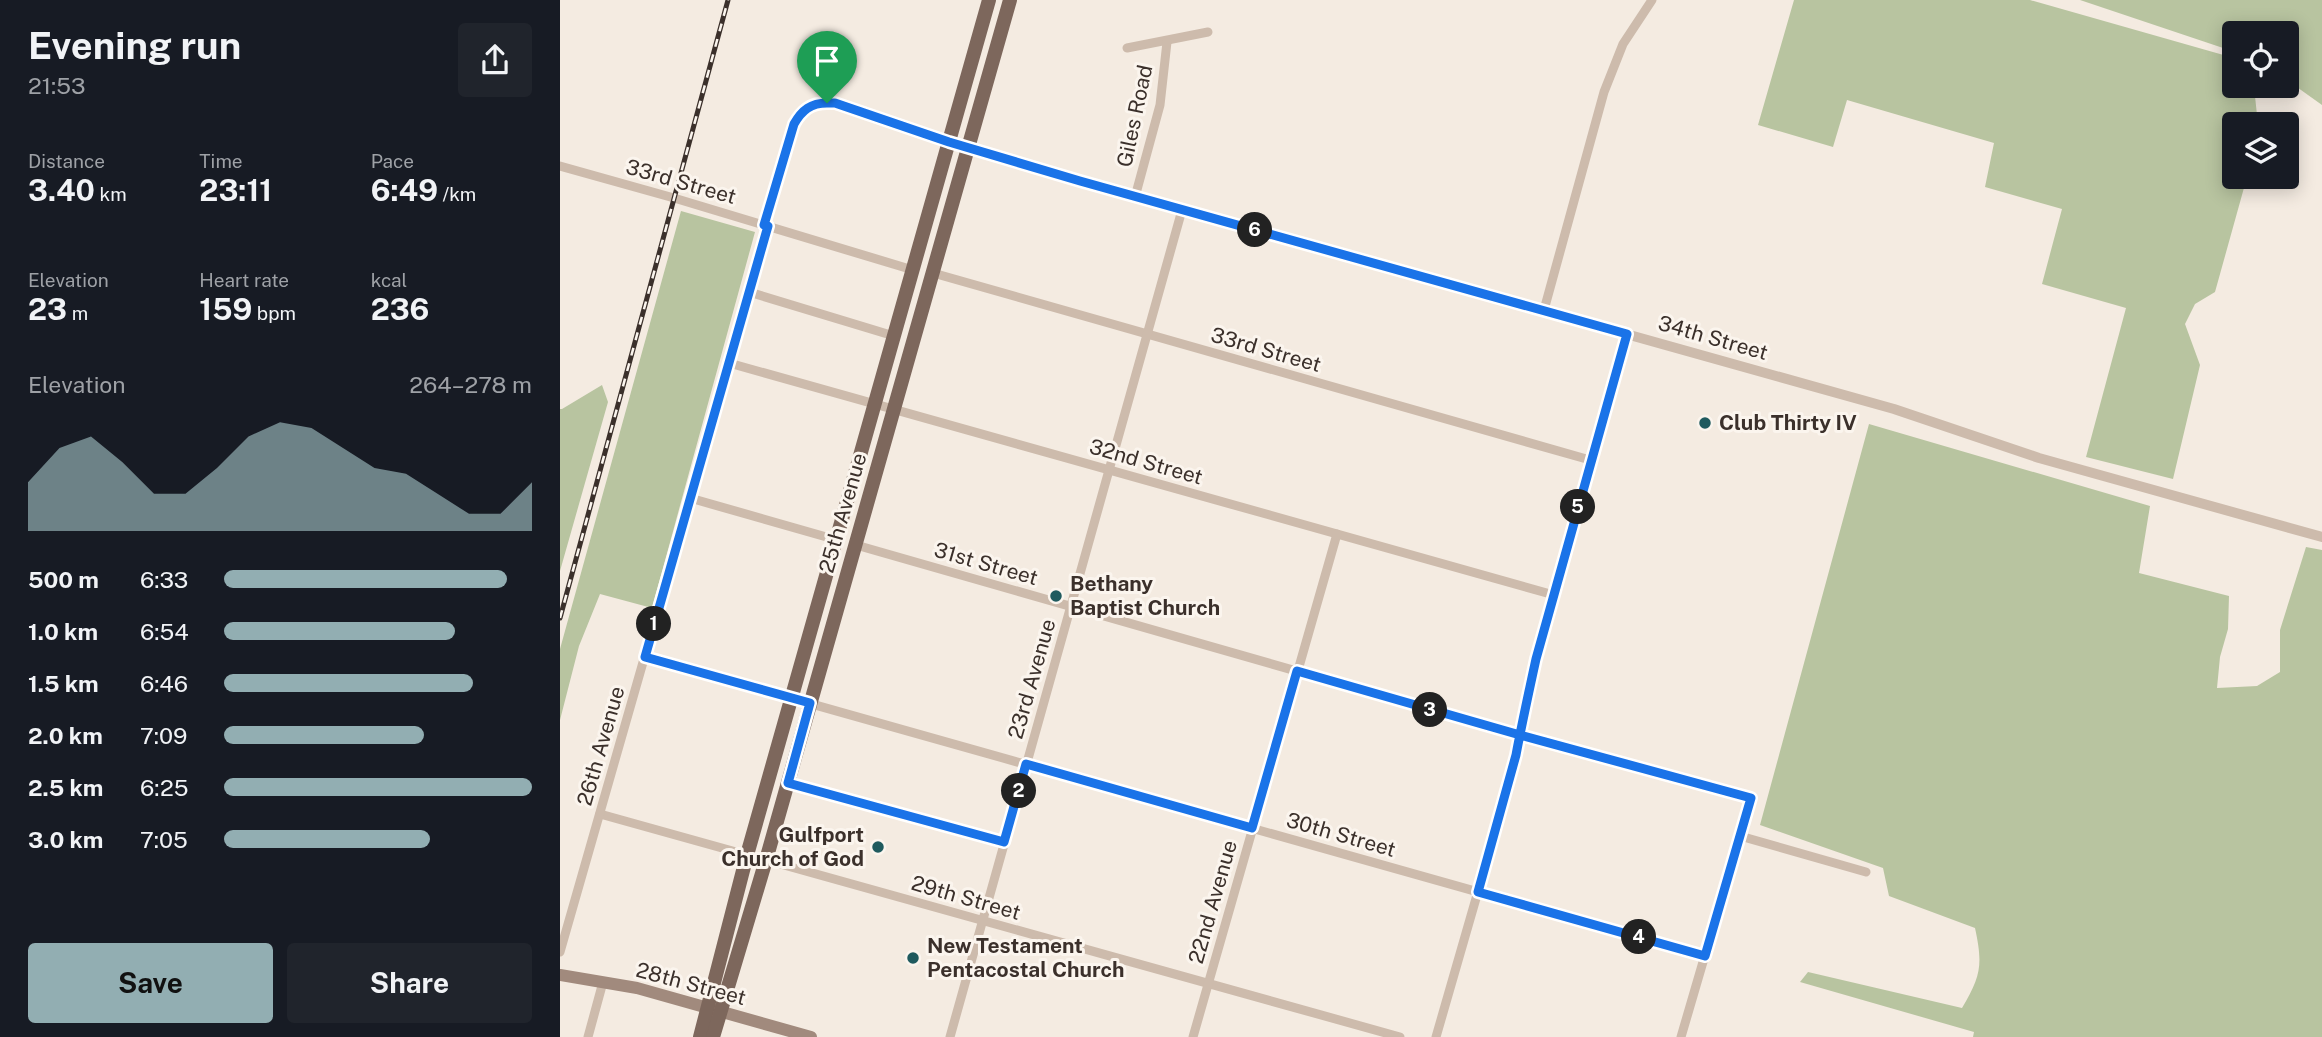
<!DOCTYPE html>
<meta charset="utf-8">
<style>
body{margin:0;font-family:"Public Sans",sans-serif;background:#20242c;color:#f1f3f6;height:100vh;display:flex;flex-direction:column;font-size:26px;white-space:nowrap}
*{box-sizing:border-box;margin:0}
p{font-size:23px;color:#9ea1a6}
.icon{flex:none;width:38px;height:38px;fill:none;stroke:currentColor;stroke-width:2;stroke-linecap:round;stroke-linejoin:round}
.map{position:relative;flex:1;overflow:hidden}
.panel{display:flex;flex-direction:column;background:#171b24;width:560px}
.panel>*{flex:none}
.buttons{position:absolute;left:1662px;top:21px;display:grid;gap:14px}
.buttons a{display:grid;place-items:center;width:77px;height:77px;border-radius:7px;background:#171b24;box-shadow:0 4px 18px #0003;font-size:35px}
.pin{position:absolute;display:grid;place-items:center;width:60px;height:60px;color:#fff;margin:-72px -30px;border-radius:50% 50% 50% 0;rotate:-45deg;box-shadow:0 0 7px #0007}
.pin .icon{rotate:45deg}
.km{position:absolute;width:35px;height:35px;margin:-18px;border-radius:50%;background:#222;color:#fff;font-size:19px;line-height:35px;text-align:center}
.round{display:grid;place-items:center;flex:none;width:74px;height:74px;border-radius:7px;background:#20242c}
.overview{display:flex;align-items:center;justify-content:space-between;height:119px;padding:0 28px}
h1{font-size:38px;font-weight:700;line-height:52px}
.metrics{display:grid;grid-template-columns:repeat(3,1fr);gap:10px;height:119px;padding:7px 28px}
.metrics div{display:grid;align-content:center}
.metrics b{font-size:30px;font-weight:700}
.metrics small{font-size:19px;font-weight:400}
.metrics p{font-size:19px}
.chart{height:196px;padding:14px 28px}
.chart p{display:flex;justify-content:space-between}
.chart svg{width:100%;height:126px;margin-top:7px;fill:#92aeb2;opacity:.7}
.primary-button{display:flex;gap:14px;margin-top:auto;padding:14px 28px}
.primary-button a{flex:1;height:80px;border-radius:7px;background:#92aeb2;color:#111;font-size:28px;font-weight:700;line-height:80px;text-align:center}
.primary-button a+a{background:#20242c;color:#f1f3f6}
ul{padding:0 28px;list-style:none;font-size:23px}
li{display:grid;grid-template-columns:112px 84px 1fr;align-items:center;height:52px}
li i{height:18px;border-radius:9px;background:#92aeb2}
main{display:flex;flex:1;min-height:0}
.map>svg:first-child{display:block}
</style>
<main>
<section class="panel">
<div class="overview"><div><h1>Evening run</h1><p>21:53</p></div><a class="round"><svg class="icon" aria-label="share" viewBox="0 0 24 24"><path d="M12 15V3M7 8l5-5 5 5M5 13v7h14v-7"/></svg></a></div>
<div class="metrics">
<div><p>Distance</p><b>3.40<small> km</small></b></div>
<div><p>Time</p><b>23:11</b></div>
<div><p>Pace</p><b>6:49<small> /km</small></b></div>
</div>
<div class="metrics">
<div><p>Elevation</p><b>23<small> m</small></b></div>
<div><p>Heart rate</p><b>159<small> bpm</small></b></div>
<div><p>kcal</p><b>236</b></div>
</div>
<div class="chart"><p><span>Elevation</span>264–278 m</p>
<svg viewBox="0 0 160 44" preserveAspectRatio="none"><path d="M0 44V27L10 15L20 11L30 20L40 31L50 31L60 22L70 11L80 6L90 8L100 15L110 22L120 24L130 31L140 38L150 38L160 27V44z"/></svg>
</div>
<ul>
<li><b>500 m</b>6:33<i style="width:92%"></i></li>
<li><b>1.0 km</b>6:54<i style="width:75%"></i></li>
<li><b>1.5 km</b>6:46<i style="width:81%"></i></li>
<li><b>2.0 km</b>7:09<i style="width:65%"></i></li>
<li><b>2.5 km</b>6:25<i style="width:100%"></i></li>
<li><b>3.0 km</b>7:05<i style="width:67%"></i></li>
</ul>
<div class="primary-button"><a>Save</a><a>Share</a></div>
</section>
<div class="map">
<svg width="1762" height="1037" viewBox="0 0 1762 1037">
<rect width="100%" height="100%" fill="#f4ebe1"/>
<g fill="#b8c4a0">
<path d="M1234 0H1470L1667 56 1675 65V86L1694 87 1698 124H1675V177H1687L1655 292 1635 304 1625 324 1640 365 1613 479 1526 457 1566 308 1482 284 1502 209 1425 187 1434 143 1287 100 1273 147 1198 125Z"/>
<path d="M1520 0H1762V105L1727 80V33H1675V52Z"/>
<path d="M121 211 195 232 92 608 40 594 19 646 0 720V649Z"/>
<path d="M42 385 48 402 0 571V409H2Z"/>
<path d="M1309 424 1590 506 1579 573 1669 596 1668 629 1660 657 1657 688 1697 686 1720 672V630L1746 547 1762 550V1037H1413L1414 1032 1240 982 1248 972 1402 1008C1421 976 1423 965 1415 928L1329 896 1323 868 1200 825Z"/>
</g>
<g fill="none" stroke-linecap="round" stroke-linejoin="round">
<g stroke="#cdbbac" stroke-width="9">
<path d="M567 48 648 32"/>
<path d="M0 166 114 198 353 270"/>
<path d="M575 197 600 105 607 42"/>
<path d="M204 225 234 124C244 106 256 102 275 103L389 142"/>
<path d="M373 273 1030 460"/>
<path d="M189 292 334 336"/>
<path d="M984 310 1044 92 1063 44 1092 0"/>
<path d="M169 363 994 595"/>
<path d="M130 498 277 540"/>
<path d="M296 545 960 735 1191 798 1121 1037"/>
<path d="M85 657 1145 956"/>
<path d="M228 783 444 842"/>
<path d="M40 814 187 855"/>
<path d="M1180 836 1306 872"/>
<path d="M206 860 840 1037"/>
<path d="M0 952 208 226"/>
<path d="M28 1037 43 982"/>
<path d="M390 1037 622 210"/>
<path d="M633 1037 777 534"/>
<path d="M876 1037 947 791 976 659 1067 334"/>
</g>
<path stroke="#cdbbac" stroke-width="10" d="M389 142 520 181 1334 409 1479 458 1762 537"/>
<path stroke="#a18a7d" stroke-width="12" d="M0 975 77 988 251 1037"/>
<g stroke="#7d675c" stroke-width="14">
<path d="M140 1037 187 855 429 0"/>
<path d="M153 1037 206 860 450 0"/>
</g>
<defs>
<path id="rail" d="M0 618 168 0"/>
</defs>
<use href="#rail" stroke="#3b302b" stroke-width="5"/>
<use href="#rail" stroke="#fbf5ee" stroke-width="2.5" stroke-dasharray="8" stroke-linecap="butt"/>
</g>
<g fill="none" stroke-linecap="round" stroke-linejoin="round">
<defs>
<path id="route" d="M267 103C251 103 242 110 234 124L204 225 208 226 85 657 250 703 228 783 444 842 466 764 692 828 737 671 960 735 1191 798 1145 956 918 892 956 755C962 723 969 691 976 659L1067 334 520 181 389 142 275 103H267"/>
</defs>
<use href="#route" stroke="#fff" stroke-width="14"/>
<use href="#route" stroke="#1a73e8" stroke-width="9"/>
</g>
<g fill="#1f5a5e" stroke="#fbf5ee" stroke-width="2.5">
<circle cx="1145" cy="423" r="7"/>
<circle cx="496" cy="596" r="7"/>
<circle cx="318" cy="847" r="7"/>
<circle cx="353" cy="958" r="7"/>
</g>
<g text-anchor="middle" stroke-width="6" stroke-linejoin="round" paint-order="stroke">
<g font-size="21" fill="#3b302b" stroke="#fbf5ee">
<text transform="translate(575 116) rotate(-78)" y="7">Giles Road</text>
<text transform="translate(121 182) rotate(16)" y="7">33rd Street</text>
<text transform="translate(1153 338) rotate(16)" y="7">34th Street</text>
<text transform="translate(706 350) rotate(16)" y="7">33rd Street</text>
<text transform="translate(586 462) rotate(16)" y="7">32nd Street</text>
<text transform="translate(283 513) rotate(-74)" y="7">25th Avenue</text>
<text transform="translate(426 564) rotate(16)" y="7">31st Street</text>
<text transform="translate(472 679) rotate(-74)" y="7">23rd Avenue</text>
<text transform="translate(41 746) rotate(-74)" y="7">26th Avenue</text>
<text transform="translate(781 835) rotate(16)" y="7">30th Street</text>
<text transform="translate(406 898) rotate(16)" y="7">29th Street</text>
<text transform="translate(653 902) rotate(-74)" y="7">22nd Avenue</text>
<text transform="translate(131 984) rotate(15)" y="7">28th Street</text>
</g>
<g font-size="21" font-weight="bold" fill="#3b302b" stroke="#fbf5ee" text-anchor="start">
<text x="1159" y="430">Club Thirty IV</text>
<text x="510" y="591">Bethany<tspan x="510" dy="24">Baptist Church</tspan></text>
<text x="304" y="842" text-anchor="end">Gulfport<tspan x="304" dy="24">Church of God</tspan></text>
<text x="367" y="953">New Testament<tspan x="367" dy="24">Pentacostal Church</tspan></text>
</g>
</g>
</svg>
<div class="buttons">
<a><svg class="icon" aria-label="locate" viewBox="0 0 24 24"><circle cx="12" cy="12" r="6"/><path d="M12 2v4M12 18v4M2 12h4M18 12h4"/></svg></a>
<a><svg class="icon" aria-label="layers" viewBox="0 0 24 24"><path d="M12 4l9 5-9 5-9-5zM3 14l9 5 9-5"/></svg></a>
</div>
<div class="pin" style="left:267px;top:103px;background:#1e9e55"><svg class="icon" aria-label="arrive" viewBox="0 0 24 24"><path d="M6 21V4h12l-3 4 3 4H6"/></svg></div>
<b class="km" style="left:94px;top:624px">1</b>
<b class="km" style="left:459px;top:791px">2</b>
<b class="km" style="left:870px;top:710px">3</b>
<b class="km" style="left:1079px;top:937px">4</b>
<b class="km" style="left:1018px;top:507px">5</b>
<b class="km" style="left:695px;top:230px">6</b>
</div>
</main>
